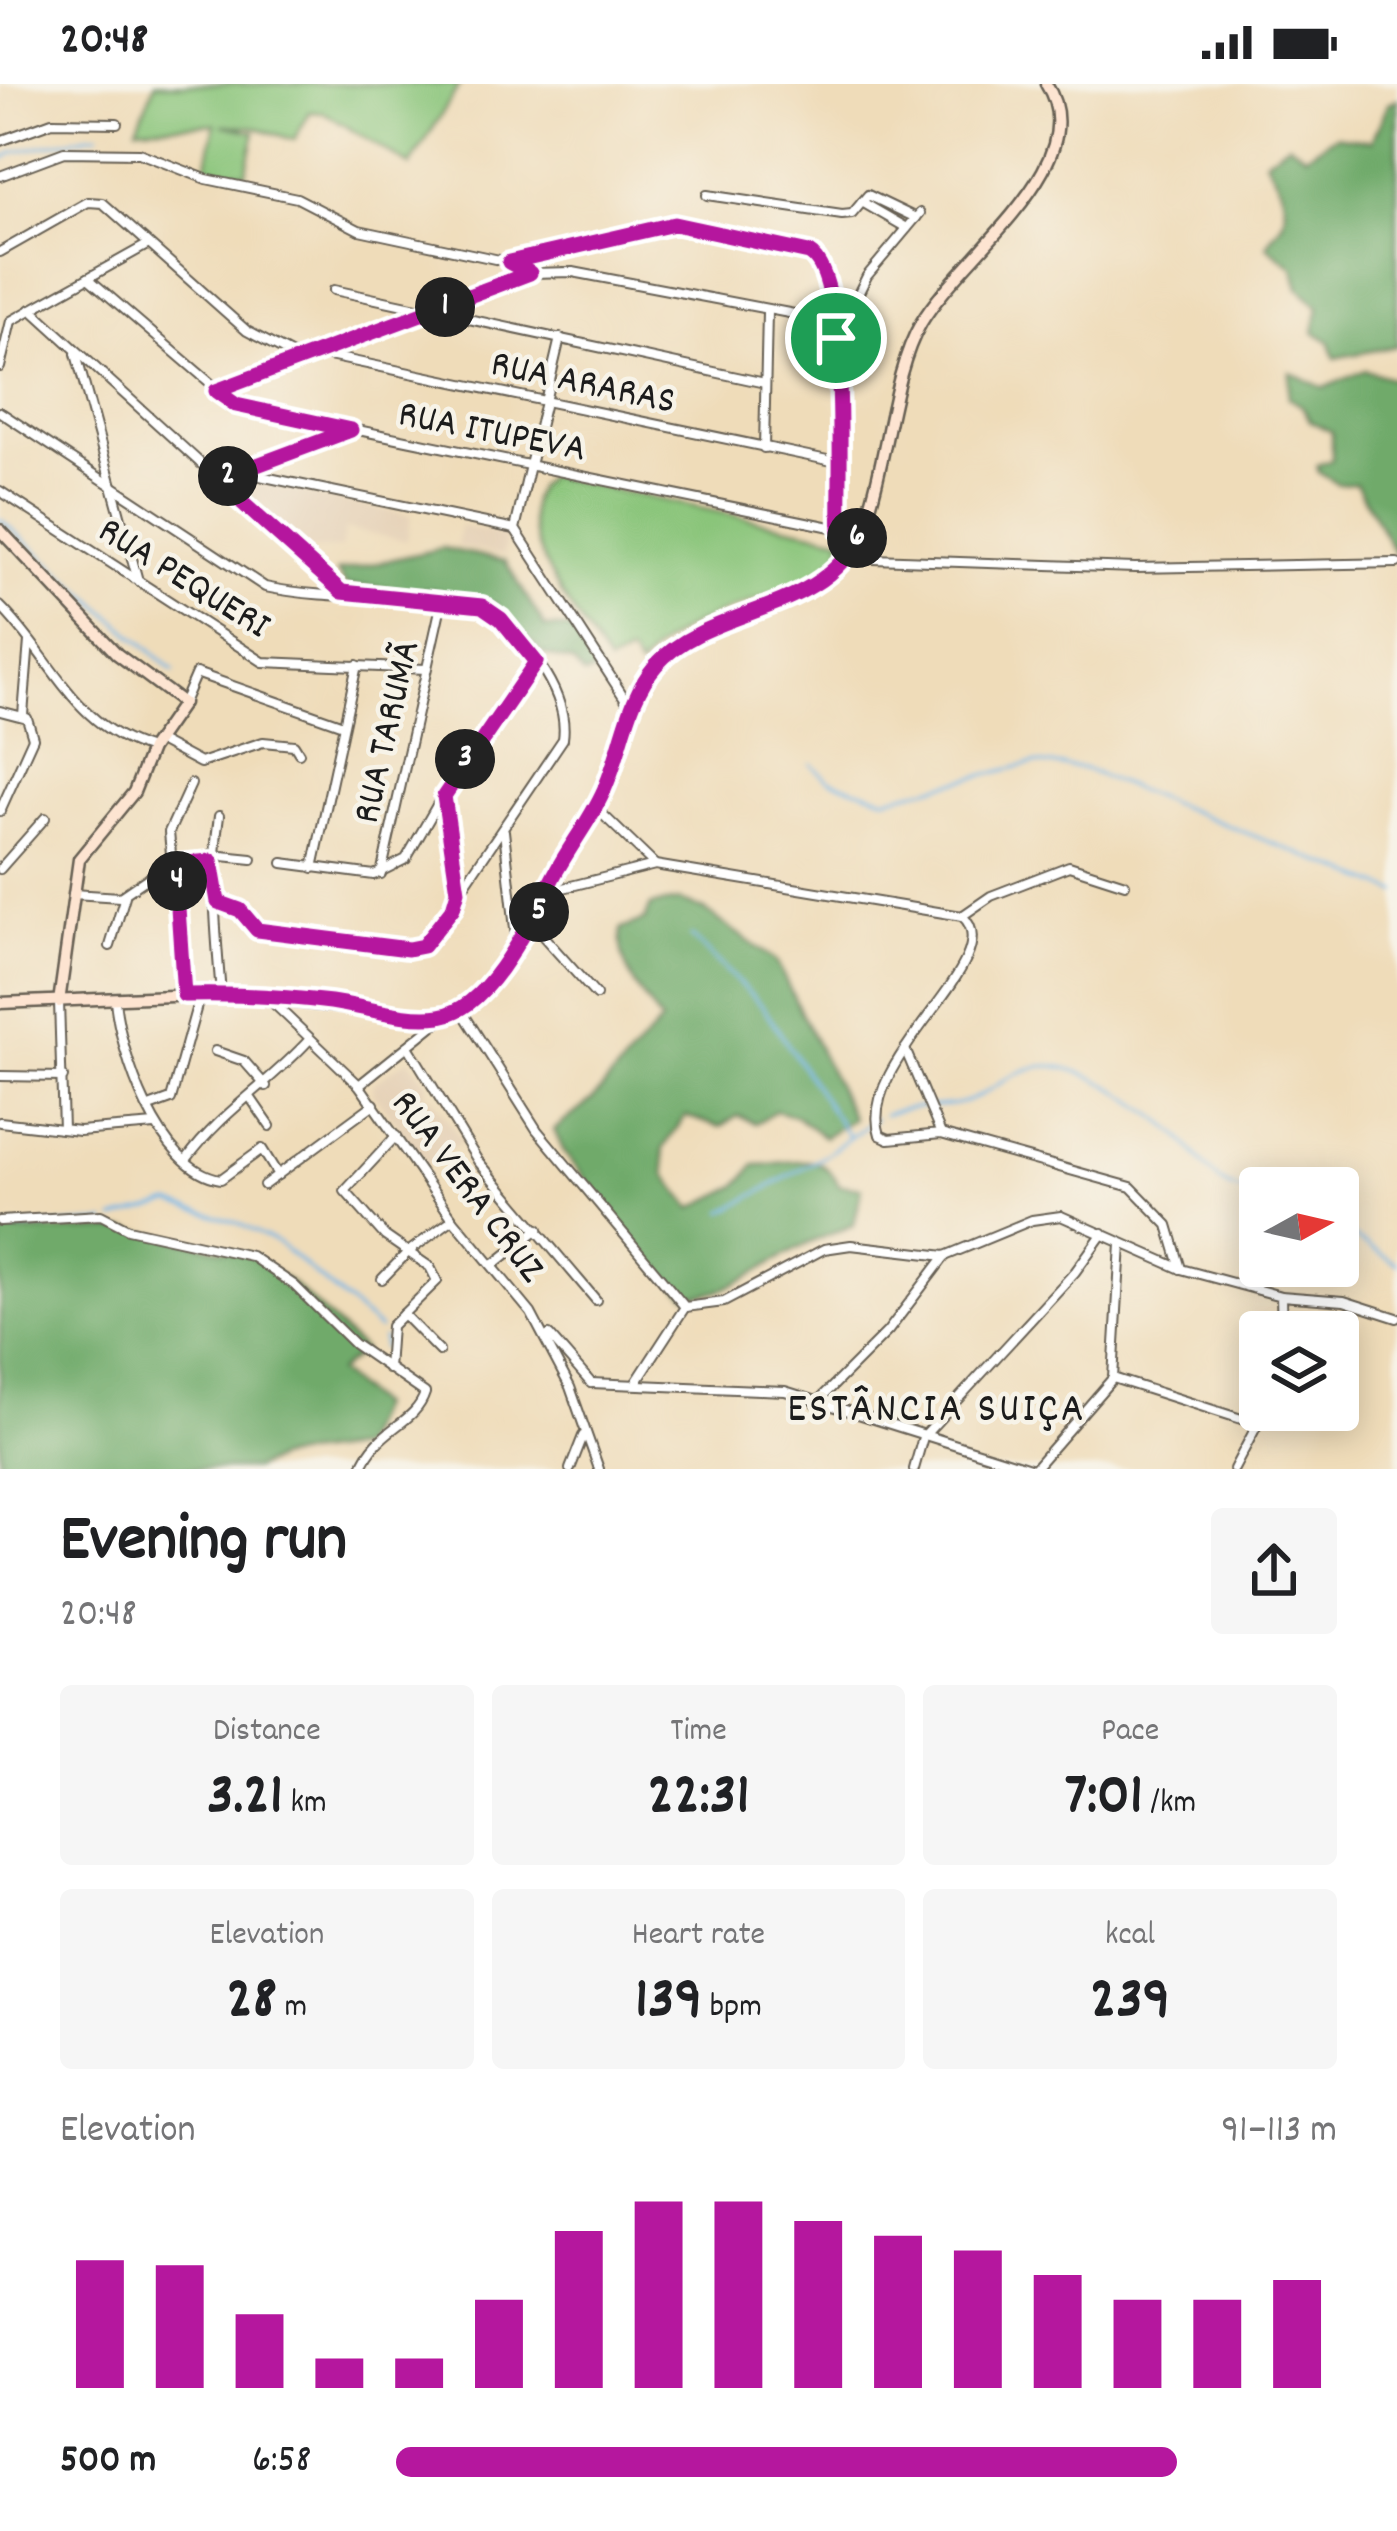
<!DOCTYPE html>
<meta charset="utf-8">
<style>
body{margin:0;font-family:Dekko,sans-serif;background:#f6f6f6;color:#202124;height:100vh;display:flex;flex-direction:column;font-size:45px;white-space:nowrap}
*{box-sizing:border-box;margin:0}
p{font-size:39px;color:#757577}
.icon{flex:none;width:66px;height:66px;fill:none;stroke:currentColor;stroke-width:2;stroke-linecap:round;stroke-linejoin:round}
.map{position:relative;height:1385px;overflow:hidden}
.side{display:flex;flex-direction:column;background:#fff;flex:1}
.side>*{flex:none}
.needle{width:78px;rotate:82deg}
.controls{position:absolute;left:1239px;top:1083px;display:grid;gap:24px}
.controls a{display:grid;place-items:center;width:120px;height:120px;border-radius:12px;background:#fff;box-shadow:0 6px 30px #0003;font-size:60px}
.pin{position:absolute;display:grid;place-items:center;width:102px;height:102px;color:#fff;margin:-51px;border:6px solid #fff;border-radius:50%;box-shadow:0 3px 12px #0007}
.km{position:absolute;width:60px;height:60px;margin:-30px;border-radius:50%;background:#222;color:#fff;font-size:33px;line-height:60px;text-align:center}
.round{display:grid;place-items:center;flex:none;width:126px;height:126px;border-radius:12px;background:#f6f6f6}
.headline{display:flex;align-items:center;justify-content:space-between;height:204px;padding:0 60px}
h1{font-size:66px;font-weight:700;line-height:90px}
.metrics{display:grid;grid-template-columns:repeat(3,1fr);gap:18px;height:204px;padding:12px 60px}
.metrics div{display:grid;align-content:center;border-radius:12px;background:#f6f6f6;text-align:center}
.metrics b{font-size:60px;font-weight:700}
.metrics small{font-size:33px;font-weight:400}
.metrics p{font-size:33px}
.chart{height:336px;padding:24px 60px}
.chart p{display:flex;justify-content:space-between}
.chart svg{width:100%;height:216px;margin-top:12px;stroke:#b5179e;stroke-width:6}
ul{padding:0 60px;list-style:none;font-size:39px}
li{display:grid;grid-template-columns:192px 144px 1fr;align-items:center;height:90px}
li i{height:30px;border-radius:15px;background:#b5179e}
.status{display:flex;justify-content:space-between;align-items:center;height:84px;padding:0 60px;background:#fff;direction:ltr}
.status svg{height:33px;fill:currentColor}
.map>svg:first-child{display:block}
</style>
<div class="status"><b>20:48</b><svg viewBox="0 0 49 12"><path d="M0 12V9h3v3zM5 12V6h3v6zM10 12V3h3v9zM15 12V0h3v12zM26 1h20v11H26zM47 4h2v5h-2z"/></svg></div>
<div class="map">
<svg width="1397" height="1385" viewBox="0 0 1397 1385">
<rect width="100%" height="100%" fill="#f7f3e8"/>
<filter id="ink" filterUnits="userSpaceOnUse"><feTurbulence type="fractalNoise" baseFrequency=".00833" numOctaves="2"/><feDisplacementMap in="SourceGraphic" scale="24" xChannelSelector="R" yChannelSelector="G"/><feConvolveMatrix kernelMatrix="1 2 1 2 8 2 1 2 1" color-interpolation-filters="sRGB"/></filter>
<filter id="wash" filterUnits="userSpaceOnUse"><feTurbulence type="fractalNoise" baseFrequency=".004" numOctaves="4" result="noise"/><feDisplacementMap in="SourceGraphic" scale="48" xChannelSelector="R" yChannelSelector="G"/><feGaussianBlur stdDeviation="2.7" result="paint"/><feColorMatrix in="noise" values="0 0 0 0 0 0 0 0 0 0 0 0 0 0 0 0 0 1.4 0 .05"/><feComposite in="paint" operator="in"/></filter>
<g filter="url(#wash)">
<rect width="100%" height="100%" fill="#efdcb9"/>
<g fill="#e5d0b5">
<path d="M245 396 411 432 407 457 345 445 341 465H306L232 402Z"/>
<path d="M460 442 506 452 504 472 457 462Z"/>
<path d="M408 975 427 1000 425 1012 431 1011 462 1057 427 1081 372 1007 374 999Z"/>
</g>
<g fill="#8ac57a" stroke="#53704b" stroke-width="3">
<path d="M155 0H460L410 82 325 29 310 28 294 56 255 43 222 41 255 48 246 89 206 84 215 40 137 43Z"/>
<path d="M548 392 842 454 841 471C782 525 690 518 639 584L629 570 608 580C582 537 495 435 548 392Z"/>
</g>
<g fill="#6faa6a" stroke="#466343" stroke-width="3">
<path d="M1397 15V262L1335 274 1329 257 1314 248 1319 223 1299 204 1293 183 1267 162C1270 151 1280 146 1283 136 1290 113 1275 94 1265 76L1288 59 1306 71 1336 51 1372 57 1388 20Z"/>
<path d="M1365 286 1397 296V474L1356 399 1338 400 1318 388 1317 381 1332 376V348L1310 337 1302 322 1288 314 1290 288 1324 304Z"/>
<path d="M443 464 505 477 545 543 571 545 599 587 584 591 572 578 543 570 495 520 434 506 346 502 337 488Z"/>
<path d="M680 817 705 826 776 877 853 1035 824 1053 795 1032 775 1027 756 1039 738 1032 720 1043 685 1032 663 1065 666 1091 692 1124 737 1102 755 1081C788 1081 821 1063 839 1101L862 1104 854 1141C833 1149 811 1157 792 1168 755 1187 731 1210 687 1212L656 1183 564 1068 554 1046 592 1016 661 938C641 910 616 882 621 845L645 836 651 821Z"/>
<path d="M128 1145 251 1172 294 1201 363 1266 337 1288 377 1322 359 1364 279 1374 253 1385H0V1148Z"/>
</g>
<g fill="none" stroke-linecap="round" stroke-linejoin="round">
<g stroke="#6fb5e6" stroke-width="3">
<path d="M0 77 14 68 98 50"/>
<path d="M0 435 174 587"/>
<path d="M811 680 829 696 886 714 1035 679 1081 684 1397 808"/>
<path d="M691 852 763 923 848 1052"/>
<path d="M884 1031C910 1020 930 1024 956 1020 989 1015 1013 980 1051 982 1091 984 1143 1022 1174 1047 1203 1072 1214 1112 1260 1108"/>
<path d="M724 1128 823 1073 875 1035"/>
<path d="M115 1135 171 1119 236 1138 278 1159 379 1245"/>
<path d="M1338 1143 1397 1180"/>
<path d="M0 1145 106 1138"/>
<path d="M383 1254V1264"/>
</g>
</g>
</g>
<g filter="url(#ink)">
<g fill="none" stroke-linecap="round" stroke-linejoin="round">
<defs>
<g id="street">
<path d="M0 57 52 38 117 39"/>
<path d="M0 92 64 68 139 69 206 95 297 114 359 146 509 178 530 189 573 188 810 233"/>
<path d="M707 111 842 131 852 130 868 111 916 134"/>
<path d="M862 118 907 144"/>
<path d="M0 168 88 118 103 119 247 247 300 275"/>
<path d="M510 177 674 140 817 173C849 216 837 387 840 447"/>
<path d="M88 194 236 321 860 449"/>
<path d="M334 206 765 299"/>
<path d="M31 225 341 507"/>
<path d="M837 253 867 192 920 129"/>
<path d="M560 254 515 445 631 624"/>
<path d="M76 270 137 493"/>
<path d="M319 270 837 378"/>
<path d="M0 283 11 237 147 161"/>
<path d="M216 307 529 189"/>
<path d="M0 328 265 503C336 518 411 508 482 522 520 548 570 607 563 655L423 862 267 848 232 821 218 818"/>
<path d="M764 364 767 228"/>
<path d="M240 388 515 445"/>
<path d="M217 396 349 346"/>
<path d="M0 407 263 578 426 585"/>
<path d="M845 474 1135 484 1397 479"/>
<path d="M0 522C53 574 73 643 151 665"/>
<path d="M183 619 196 589 343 641"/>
<path d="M0 627 27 634 33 654 0 727"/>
<path d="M23 631 29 557"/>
<path d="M157 656 200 679 263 658 294 661 299 669"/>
<path d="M444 714 458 806"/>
<path d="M595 723 654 780"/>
<path d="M219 732C210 790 216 850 221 910"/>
<path d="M504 747 517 863"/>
<path d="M212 771 252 775"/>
<path d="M283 779 374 791 406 775 459 683 536 578"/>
<path d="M313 784 357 581"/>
<path d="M0 785 45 734"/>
<path d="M381 790 442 517"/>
<path d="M547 808 655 781 962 832C1012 874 855 976 880 1051L889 1055 941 1050 1131 1103 1168 1141 1181 1185"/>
<path d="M73 810 120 813 164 783 211 777"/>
<path d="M962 832 991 812 1069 782 1125 800"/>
<path d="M533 841 596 911"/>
<path d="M110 862 125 812"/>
<path d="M184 911 169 748 191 700"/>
<path d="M115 916C120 968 158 1086 221 1095L262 1065 278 1091"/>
<path d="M270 916 359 1001 453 1135 531 1229 570 1303 599 1385"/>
<path d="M59 918 63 1045"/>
<path d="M460 924 537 1046 685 1223 724 1218 824 1165 851 1161 945 1172 1032 1136 1061 1132 1181 1185 1281 1212 1344 1217 1397 1234"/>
<path d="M408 962 478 1077 596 1216"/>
<path d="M905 965 941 1050"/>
<path d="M215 967 244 977 266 1002"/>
<path d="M0 992 63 993"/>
<path d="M359 1001 446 931"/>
<path d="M250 1013 270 1042"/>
<path d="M149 1023 171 1015 200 911"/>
<path d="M0 1038 79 1047 155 1041"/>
<path d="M186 1076C220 1029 270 999 309 956"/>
<path d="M264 1101 374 1020"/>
<path d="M0 1137 101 1131 128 1145 251 1172 294 1201 354 1260 425 1309C415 1341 377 1343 361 1385"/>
<path d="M493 1181 538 1145"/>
<path d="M382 1195 408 1168 385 1152 345 1107 396 1052"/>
<path d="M1281 1212 1282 1248"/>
<path d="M403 1230 439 1267"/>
<path d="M549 1251 591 1299"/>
<path d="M388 1285 391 1242 437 1197 430 1183 408 1168 453 1135"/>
<path d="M1113 1294 1257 1340"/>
<path d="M591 1299 785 1307 1033 1385"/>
<path d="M635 1300 685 1223"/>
<path d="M816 1319 888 1247 945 1172"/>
<path d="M570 1385 583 1352"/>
<path d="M914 1385 923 1353 1075 1188 1103 1149"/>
<path d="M1034 1385 1113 1294 1121 1160"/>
<path d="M1234 1385 1265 1326"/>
</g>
<g id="secondary">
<path d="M0 446 117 570 183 619 151 665 134 708 79 775 59 918"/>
<path d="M0 919 221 910 428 932C488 934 533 835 555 790 569 760 591 734 605 704 624 663 627 613 659 579 706 529 793 531 841 480 887 430 883 304 921 239 960 172 1098 79 1046 0"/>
</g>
</defs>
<use href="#street" stroke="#665f53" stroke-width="12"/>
<use href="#secondary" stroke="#665f53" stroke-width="15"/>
<use href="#street" stroke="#fff" stroke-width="8"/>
<use href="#secondary" stroke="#fde4d1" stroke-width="10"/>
</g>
</g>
<g fill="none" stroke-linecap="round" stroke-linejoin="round" filter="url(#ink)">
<defs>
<path id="route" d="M674 140 809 169C850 192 838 397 840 447L860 449C824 532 709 521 656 581 628 613 623 660 607 699 595 730 573 757 557 786 535 826 492 925 440 932 406 937 365 923 331 918 283 912 232 910 184 911L175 780 211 777 218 818 240 826 257 846 408 865 423 862 453 824 458 807 444 712 536 578 501 535 482 522 342 508 217 396 351 346 236 321 216 307 530 189 509 178Z"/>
</defs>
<use href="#route" stroke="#fff" stroke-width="24"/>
<use href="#route" stroke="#b5179e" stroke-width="15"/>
</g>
<g text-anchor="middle" stroke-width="9" stroke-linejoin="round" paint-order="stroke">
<g font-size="39" fill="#1c1c1c" stroke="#f7f3e8">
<text transform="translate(584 295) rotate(12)" y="14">RUA ARARAS</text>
<text transform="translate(493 344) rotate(11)" y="14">RUA ITUPEVA</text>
<text transform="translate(186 491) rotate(32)" y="14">RUA PEQUERI</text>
<text transform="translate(383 647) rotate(-77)" y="14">RUA TARUMÃ</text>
<text transform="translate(471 1100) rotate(53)" y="14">RUA VERA CRUZ</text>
</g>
<g font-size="42" letter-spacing="3" fill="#1c1c1c" stroke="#f7f3e8">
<text x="937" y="1336">ESTÂNCIA SUIÇA</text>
</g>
</g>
</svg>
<div class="controls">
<a><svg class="needle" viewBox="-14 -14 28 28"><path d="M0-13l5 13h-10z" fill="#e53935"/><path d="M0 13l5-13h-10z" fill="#757577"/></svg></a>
<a><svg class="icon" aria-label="layers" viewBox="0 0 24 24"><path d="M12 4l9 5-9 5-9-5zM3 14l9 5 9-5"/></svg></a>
</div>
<div class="pin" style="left:836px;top:254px;background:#1e9e55"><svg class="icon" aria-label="arrive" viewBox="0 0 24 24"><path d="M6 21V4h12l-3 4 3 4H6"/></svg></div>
<b class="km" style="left:445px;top:223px">1</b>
<b class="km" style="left:228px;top:392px">2</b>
<b class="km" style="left:465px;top:675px">3</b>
<b class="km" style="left:177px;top:797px">4</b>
<b class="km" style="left:539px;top:828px">5</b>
<b class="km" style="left:857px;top:454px">6</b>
</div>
<section class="side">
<div class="headline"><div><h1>Evening run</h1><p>20:48</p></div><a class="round"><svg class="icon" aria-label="share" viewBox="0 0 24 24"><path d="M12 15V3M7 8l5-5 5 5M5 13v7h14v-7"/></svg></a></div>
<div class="metrics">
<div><p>Distance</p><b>3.21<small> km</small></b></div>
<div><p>Time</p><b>22:31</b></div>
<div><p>Pace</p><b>7:01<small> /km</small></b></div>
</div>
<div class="metrics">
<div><p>Elevation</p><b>28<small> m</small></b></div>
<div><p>Heart rate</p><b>139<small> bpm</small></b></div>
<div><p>kcal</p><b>239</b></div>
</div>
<div class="chart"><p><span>Elevation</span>91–113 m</p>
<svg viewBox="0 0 160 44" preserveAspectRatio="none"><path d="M5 44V18M15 44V19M25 44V29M35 44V38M45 44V38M55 44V26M65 44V12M75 44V6M85 44V6M95 44V10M105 44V13M115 44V16M125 44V21M135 44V26M145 44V26M155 44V22"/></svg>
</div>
<ul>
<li><b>500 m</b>6:58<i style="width:83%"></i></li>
</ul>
</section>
